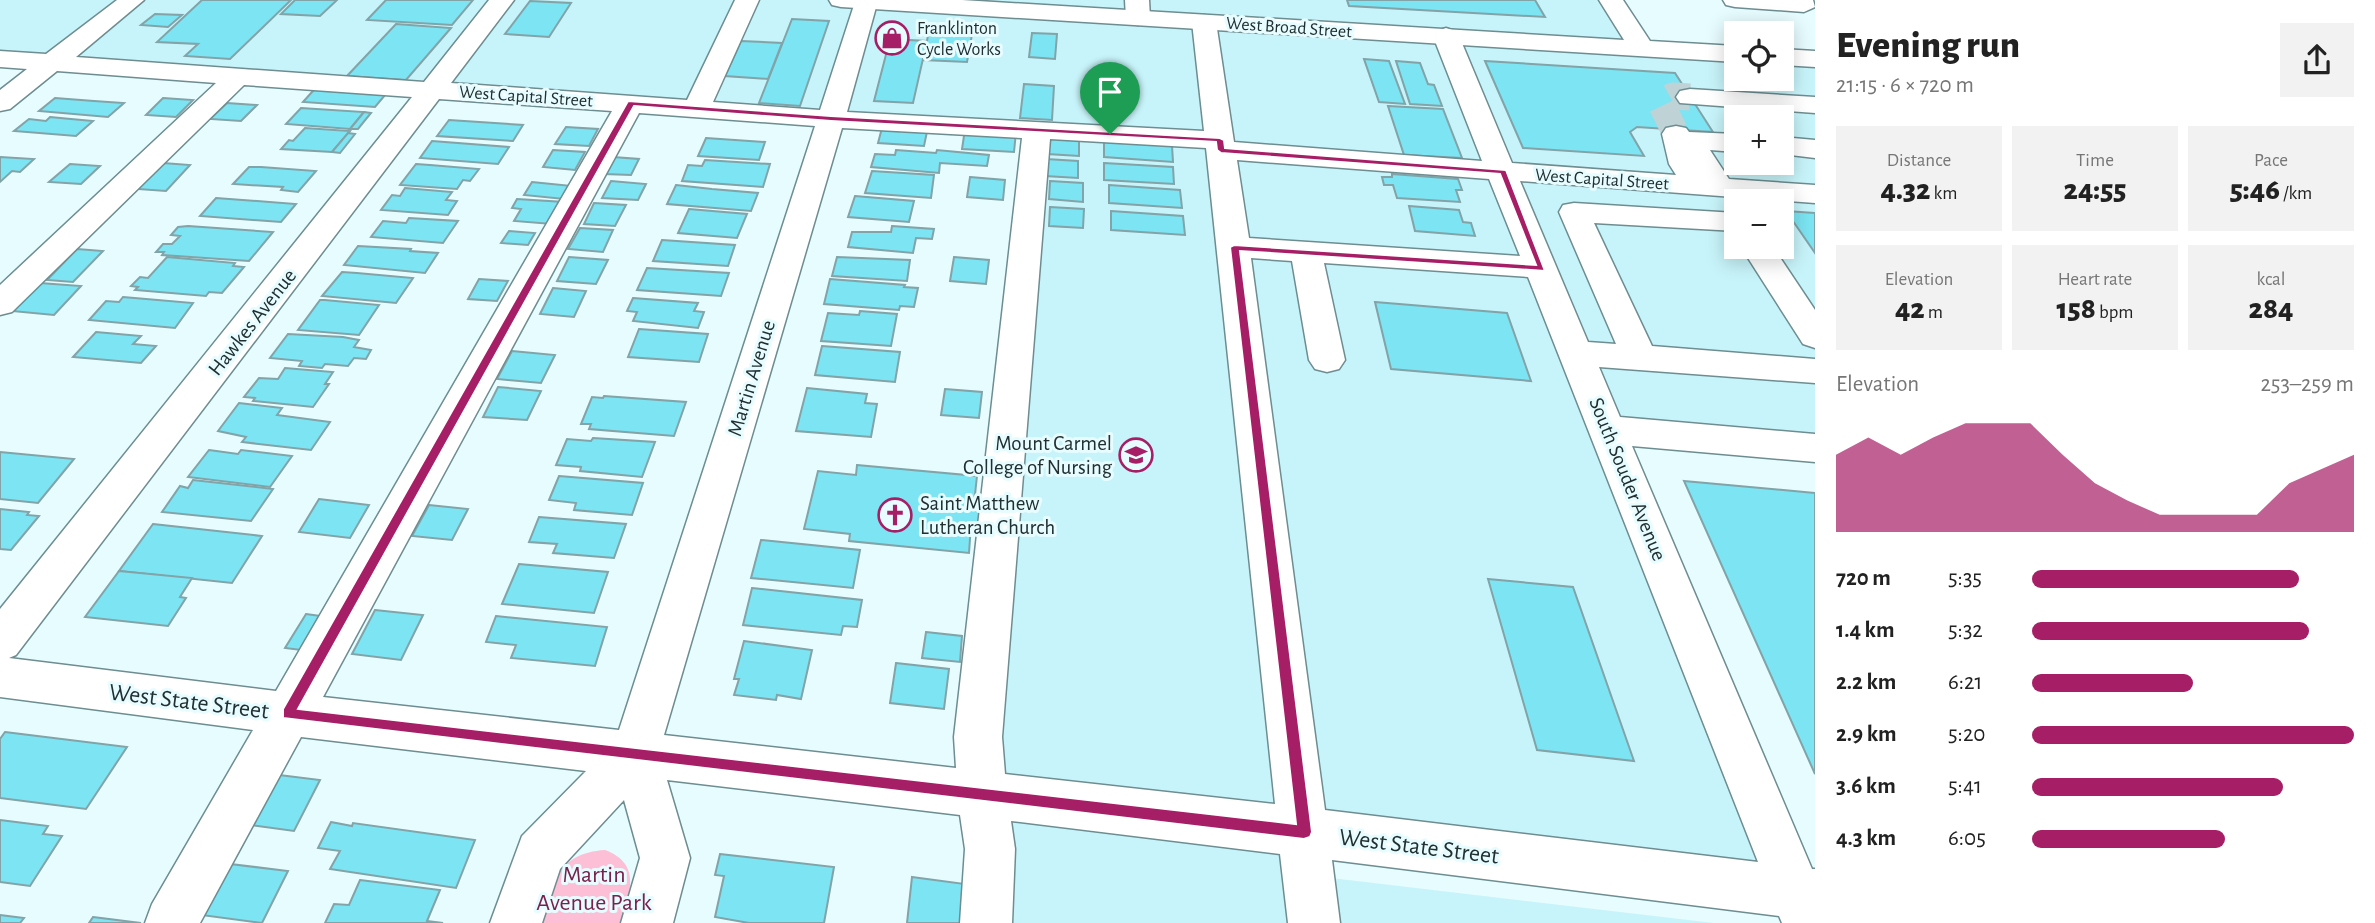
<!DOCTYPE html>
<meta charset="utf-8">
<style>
body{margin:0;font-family:"Alegreya Sans",sans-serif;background:#f2f2f2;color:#222;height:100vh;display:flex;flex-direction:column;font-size:26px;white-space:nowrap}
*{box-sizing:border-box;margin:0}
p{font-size:23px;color:#767676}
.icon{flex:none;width:38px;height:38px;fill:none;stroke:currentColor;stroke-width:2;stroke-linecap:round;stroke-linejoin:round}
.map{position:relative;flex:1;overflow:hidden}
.details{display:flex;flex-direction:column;background:#fff;width:560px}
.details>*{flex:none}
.buttons{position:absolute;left:1724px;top:21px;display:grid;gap:14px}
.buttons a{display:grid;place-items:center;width:70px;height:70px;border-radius:0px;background:#fff;box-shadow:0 4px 18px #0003;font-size:35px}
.pin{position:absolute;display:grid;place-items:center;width:60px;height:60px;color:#fff;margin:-72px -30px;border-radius:50% 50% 50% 0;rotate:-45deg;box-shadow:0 0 7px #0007}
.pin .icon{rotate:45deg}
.round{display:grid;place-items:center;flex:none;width:74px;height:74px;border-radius:0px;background:#f2f2f2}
.headline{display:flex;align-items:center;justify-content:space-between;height:119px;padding:0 21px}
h1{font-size:38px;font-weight:800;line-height:52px}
.stats{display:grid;grid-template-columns:repeat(3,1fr);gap:10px;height:119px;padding:7px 21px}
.stats div{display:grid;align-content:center;border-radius:0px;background:#f2f2f2;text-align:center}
.stats b{font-size:30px;font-weight:800}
.stats small{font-size:19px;font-weight:400}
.stats p{font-size:19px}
.chart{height:196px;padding:14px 21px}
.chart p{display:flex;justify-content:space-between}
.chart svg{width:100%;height:126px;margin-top:7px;fill:#a61e66;opacity:.7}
ul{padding:0 21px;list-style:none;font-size:23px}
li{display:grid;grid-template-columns:112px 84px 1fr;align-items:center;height:52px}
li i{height:18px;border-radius:9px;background:#a61e66}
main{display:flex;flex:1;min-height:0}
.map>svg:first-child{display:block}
</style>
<main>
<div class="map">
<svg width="1815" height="923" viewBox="0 0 1815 923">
<rect width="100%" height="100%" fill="#e7fcff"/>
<path fill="#c7f4fa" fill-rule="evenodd" d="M0 0H1611L1642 48 1736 54V79H1782V57L1815 59V448L1609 430 1795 893 1284 830 1289 873 1714 923H1000L982 796 1037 130 0 59ZM1736 117H1782V163H1736ZM1736 201H1782V247H1736Z"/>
<path fill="#fdbfd6" d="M605 850C642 864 630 893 621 923H539C552 884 557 853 605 850Z"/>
<g fill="#7ce4f2" stroke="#82a3a8" stroke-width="2">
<path d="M202 0H291L230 59 185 56 198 44 157 42Z"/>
<path d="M295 0H337L320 16 281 14Z"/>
<path d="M386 0H473L452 25 367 20Z"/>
<path d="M1347 0H1535L1545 17 1349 6Z"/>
<path d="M530 1 571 3 549 37 505 34Z"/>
<path d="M155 14 182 15 168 27 141 25Z"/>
<path d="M792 19 829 21 800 106 759 103Z"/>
<path d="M396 24 451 28 406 80 347 76Z"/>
<path d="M930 26 973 29 967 62 923 60Z"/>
<path d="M1032 33 1057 34 1055 59 1029 57Z"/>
<path d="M890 39 927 41 913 103 874 101Z"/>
<path d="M741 41 782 43 768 79 725 76Z"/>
<path d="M1364 59 1389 61 1405 104 1379 102Z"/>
<path d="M1396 61 1420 63 1428 84 1434 85 1442 106 1410 104Z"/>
<path d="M1485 61 1675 73 1713 132 1637 127 1630 132 1644 156 1523 148Z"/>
<path d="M320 83 391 88 375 107 303 102Z"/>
<path d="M1024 84 1054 86 1052 120 1020 118Z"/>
<path d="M55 98 94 101 124 103 108 117 39 111Z"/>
<path d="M163 98 193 100 176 117 146 115Z"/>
<path d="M227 103 257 105 241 121 210 119Z"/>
<path d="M1388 106 1443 109 1462 158 1404 155Z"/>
<path d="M301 108 364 112 350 129 286 124Z"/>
<path d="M364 112 371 113 358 129H350Z"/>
<path d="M50 117 71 119 93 121 76 136 14 131 29 119 46 121Z"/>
<path d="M449 120 523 125 513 141 437 136Z"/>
<path d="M883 124 928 127 924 146 878 143Z"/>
<path d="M566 127 598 129 589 146 555 144Z"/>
<path d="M305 128 350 131 332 152 281 149 289 140 293 141Z"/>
<path d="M965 129 1016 132 1014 152 962 149Z"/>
<path d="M348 133 355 134 340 153 332 152Z"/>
<path d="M1047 137 1079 139V156L1047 154Z"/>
<path d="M706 138 765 142 759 160 698 156Z"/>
<path d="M432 141 509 147 498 164 420 158Z"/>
<path d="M1104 141 1172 146 1173 162 1104 157Z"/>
<path d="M553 150 585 152 575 170 543 167Z"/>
<path d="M896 150 936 153 937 150 989 155 987 166 940 163 939 173 871 167 875 154 895 155Z"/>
<path d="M0 157 34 159 20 172 12 171 0 182Z"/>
<path d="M613 157 639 159 631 175 604 174Z"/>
<path d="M1046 159 1078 161V178L1045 176Z"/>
<path d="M705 160 770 164 763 187 682 181 688 165 702 166Z"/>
<path d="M163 163 190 165 166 191 137 189Z"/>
<path d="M1104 163 1173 167 1174 184 1104 180Z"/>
<path d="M70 164 100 166 81 184 49 182Z"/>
<path d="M416 164 430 165 479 169 470 181 463 180 457 189 400 185Z"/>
<path d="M249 167H261L316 171 298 192 281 190 283 187 233 184Z"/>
<path d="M872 171 934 175 931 198 865 193Z"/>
<path d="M1392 174 1458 179 1462 190H1456L1460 202 1397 198 1393 185H1384L1382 177H1392Z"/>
<path d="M970 177 1005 180 1003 200 967 197Z"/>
<path d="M611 181 646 184 638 200 602 198Z"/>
<path d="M1050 181 1083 183V202L1049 199Z"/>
<path d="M532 182 572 186 564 199 524 195Z"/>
<path d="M676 185 712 189 758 193 751 211 667 204Z"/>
<path d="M1109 185 1180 190 1182 208 1109 203Z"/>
<path d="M405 188 452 192 446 200 457 201 448 215 381 210 392 195 400 196Z"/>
<path d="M855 196 914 201 909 222 848 217Z"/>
<path d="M216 198 296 204 281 222 200 216Z"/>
<path d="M517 199 564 202 552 224 514 221 521 209 512 208Z"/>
<path d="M594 203 626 205 615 226 584 224Z"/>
<path d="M1409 206 1459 210 1463 222 1471 223 1475 236 1415 231Z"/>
<path d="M1050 207 1084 209 1083 228 1049 226Z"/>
<path d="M689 209 747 214 737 238 678 233Z"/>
<path d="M1111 211 1183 216 1185 235 1111 230Z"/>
<path d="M1786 211 1815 213V253Z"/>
<path d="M409 218 458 221 443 243 371 237 383 221 406 223Z"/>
<path d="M188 226 273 232 249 261 162 255 164 252H156L163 244H172L180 236 171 235 178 227Z"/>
<path d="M892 226 934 229 932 239 916 238 913 253 848 247 852 232H891Z"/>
<path d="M580 228 613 230 603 252 568 249Z"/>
<path d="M509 231 535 233 528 245 501 243Z"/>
<path d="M662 240 735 245 728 266 653 261Z"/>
<path d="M358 246 411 249 410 251 438 253 425 273 344 265Z"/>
<path d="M77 249 103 251 73 282 47 280Z"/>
<path d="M167 257 235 263 233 266 244 267 222 293 209 292 206 296 135 290 138 287 131 286 140 277 148 278Z"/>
<path d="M569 257 608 260 596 284 557 281Z"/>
<path d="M837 257 910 260 907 281 832 276Z"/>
<path d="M954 257 989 260 986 284 950 281Z"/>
<path d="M647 268 729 273 721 296 637 290Z"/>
<path d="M342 272 357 273 413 278 396 303 322 296Z"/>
<path d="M479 279 508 281 497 301 468 299Z"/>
<path d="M830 279 905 285 904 287 918 288 914 307 900 306 899 310 824 304Z"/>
<path d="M40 283 81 286 54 315 12 311Z"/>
<path d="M553 288 586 291 574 317 540 314Z"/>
<path d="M123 297 193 303 175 328 89 320 106 301 119 302Z"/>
<path d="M633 298 698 303 694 311 704 312 698 328 633 321 637 312 627 311Z"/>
<path d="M320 300H325L379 305 359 335 298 330Z"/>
<path d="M1375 302 1507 313 1531 381 1391 369Z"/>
<path d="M860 311 897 314 891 346 821 341 828 313 859 315Z"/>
<path d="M639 329 708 334 699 362 628 357Z"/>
<path d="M96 332 141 336 133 344 156 346 141 363 73 357Z"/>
<path d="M288 334 343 337 359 340 354 347 371 350 366 359 354 358 348 366 325 364 322 368 299 366 302 361 270 358Z"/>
<path d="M822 346 900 352 895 382 815 375Z"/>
<path d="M512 351 555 355 541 383 497 379Z"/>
<path d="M285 368 333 372 325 384H329L313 407 253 401 255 398 244 397 259 378 278 379Z"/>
<path d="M498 387 541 391 527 420 483 417Z"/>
<path d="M807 388 867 394 865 403 877 404 871 437 796 431Z"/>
<path d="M945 389 982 392 979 418 941 415Z"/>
<path d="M604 396 686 402 674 436 589 429 591 424H581L592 397 603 398Z"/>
<path d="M239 403 282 408 277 415 330 422 311 450 242 442 246 437 218 431Z"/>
<path d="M593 438 655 442 642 477 580 471 581 467 556 465 567 439 591 441Z"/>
<path d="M209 450 238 454 241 450 292 456 270 487 188 477Z"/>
<path d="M0 452 74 459 38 503 0 499Z"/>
<path d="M857 465 977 476 974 504 983 505 981 526 971 525 969 553 849 541 850 534 804 529 818 471 856 475Z"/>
<path d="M559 476 643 483 632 515 574 510 576 503 549 500Z"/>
<path d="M193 480 273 489 251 521 162 512 180 486 188 488Z"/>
<path d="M1684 481 1815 493V774Z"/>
<path d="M319 499 369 505 350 538 299 532Z"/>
<path d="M429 505 468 509 452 540 412 536Z"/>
<path d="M0 509 29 512 27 515 39 516 11 550 0 549Z"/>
<path d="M539 517 626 524 614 558 553 553 557 544 529 542Z"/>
<path d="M153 524 262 536 232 583 119 571Z"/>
<path d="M761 540 860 550 853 588 751 578Z"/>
<path d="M519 564 608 572 594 613 502 604Z"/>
<path d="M119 571 192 578 180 597 186 598 168 626 85 617Z"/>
<path d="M1488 579 1573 587 1634 761 1537 750Z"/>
<path d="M752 588 862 600 857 627 843 626 841 635 743 625Z"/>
<path d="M375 610 423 615 401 660 352 654Z"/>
<path d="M306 614 328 617 309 651 285 648Z"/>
<path d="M496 616 607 627 595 666 511 658 516 645 486 642Z"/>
<path d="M926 632 962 636 960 662 922 658Z"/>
<path d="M744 641 812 650 801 699 777 695 776 700 734 695 739 679H734Z"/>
<path d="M896 663 949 669 944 709 890 703Z"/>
<path d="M5 732 127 747 86 809 0 798V739Z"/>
<path d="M271 774 320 780 294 831 243 824Z"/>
<path d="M0 820 48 826 43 834 62 836 30 886 0 882Z"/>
<path d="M331 822 352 826 353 823 475 840 456 888 330 869 340 851 318 848Z"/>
<path d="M720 854 834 867 824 923H749L715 917 724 876 715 875Z"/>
<path d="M222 863 288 871 262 923 194 914Z"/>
<path d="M912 877 965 884 962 923H907Z"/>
<path d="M360 880 440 890 427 921 443 923H325L334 904 349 905Z"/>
<path d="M0 915 24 918 20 923H0Z"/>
<path d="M93 917 141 923H89Z"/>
</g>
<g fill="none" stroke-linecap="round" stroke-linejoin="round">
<path stroke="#bfd3d6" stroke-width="27" stroke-dasharray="27 14" stroke-linecap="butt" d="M1674 130 1661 103 1673 96 1690 97"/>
<defs>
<g id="minor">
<path d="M117 0H144L76 57 424 82 489 0H514L451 83 687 100 735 0H759L713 102 820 110 855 2 878 0 847 112 1204 131 1192 22 1195 17 1204 15 1213 17 1216 22 1234 142 1482 161 1433 36 1437 31 1446 28 1455 31 1459 36 1512 163 1676 175 1669 164 1662 134 1666 128 1676 126 1686 128 1689 132 1736 134V152L1710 150 1729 179 1815 185V203L1520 181 1588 342 1616 344 1559 212 1563 205 1574 203 1736 213V231L1594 223 1652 346 1815 359V383L1599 367 1620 417 1815 434V462L1632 446 1812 869H1815V923H1782L1779 916 1332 860 1340 923H1288L1280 854 1011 821 1015 849 1012 923H960L965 849 960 815 667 780 690 858 673 923H621L640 858 624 800 560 869 542 923H490L522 836 586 771 301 737 200 923H145L152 904 253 730 0 697V609L412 97 244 85 12 312 0 315V285L216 83 57 71 10 109 0 111V90L27 69 0 67V51L46 54ZM439 99 612 111 276 691 9 658 16 655ZM639 113 815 126 619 730 323 697ZM842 128 1022 138 954 737 956 768 664 735ZM1050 139 1206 148 1275 804 1005 774 1002 737ZM1237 160 1489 179 1520 256 1249 238ZM1251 258 1292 261 1309 360 1315 369 1327 372 1339 369 1345 360 1324 263 1528 277 1758 862 1325 810Z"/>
<path d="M1125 0H1149L1150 18 1147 23 1138 25 1129 23 1126 18Z"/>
<path d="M1723 0H1813L1815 7 1804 12 1735 7 1726 5Z"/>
<path d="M1690 89 1815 97V113L1680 103 1676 97 1680 91Z"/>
<path d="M1782 137 1815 140V158L1782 154Z"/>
<path d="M1741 247H1773L1815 310V348L1803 344Z"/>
</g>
<g id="major">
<path d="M829 0H962L1624 40 1599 0H1623L1650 41 1736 46V62L841 7 832 5Z"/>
<path d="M1782 49 1815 51V67L1782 65Z"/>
</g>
</defs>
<use href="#minor" stroke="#6d8d91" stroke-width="3"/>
<use href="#major" stroke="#6d8d91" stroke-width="3"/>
<use href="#minor" fill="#fff" fill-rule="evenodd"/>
<use href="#major" fill="#fff" fill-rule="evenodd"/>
</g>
<path fill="#a61e66" stroke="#fff" stroke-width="2" fill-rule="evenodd" d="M628 101 831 116 1220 138 1224 140 1225 148 1506 170 1545 271 1240 251 1312 832 1310 837 1304 839 283 718V709ZM634 106 831 121 1216 142 1217 150 1221 153 1500 174 1536 265 1234 245 1230 247 1296 824 298 709Z"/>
<defs>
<symbol id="shop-ring" viewBox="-11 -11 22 22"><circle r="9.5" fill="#e7fcff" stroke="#a61e66" stroke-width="1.5"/><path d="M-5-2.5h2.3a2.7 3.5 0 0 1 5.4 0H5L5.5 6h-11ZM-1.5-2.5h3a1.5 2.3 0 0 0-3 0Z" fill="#a61e66"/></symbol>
<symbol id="university-ring" viewBox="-11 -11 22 22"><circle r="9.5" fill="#e7fcff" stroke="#a61e66" stroke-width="1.5"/><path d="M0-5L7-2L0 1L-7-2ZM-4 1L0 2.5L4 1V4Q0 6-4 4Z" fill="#a61e66"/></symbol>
<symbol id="church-ring" viewBox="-11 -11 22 22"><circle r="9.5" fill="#e7fcff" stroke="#a61e66" stroke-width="1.5"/><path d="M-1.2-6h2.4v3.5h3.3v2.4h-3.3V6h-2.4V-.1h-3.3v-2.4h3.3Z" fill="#a61e66"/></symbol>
</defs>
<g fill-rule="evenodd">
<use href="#shop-ring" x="873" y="19" width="38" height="38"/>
<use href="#university-ring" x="1117" y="436" width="38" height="38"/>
<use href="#church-ring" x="876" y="496" width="38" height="38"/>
</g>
<g text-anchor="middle" stroke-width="6" stroke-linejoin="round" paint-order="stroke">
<g font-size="18" fill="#212f30" stroke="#e7fcff">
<text transform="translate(1289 27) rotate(4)" y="6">West Broad Street</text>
<text transform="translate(526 96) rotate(4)" y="6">West Capital Street</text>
<text transform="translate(1602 179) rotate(4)" y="6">West Capital Street</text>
</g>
<g font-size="18" fill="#212f30" stroke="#e7fcff" text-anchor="start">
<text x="917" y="34">Franklinton<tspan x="917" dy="21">Cycle Works</tspan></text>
</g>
<g font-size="21" fill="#212f30" stroke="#e7fcff">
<text transform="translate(252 322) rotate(-52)" y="7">Hawkes Avenue</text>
<text transform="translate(751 378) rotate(-73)" y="7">Martin Avenue</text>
<text transform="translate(1628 479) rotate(68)" y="7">South Souder Avenue</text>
</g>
<g font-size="21" fill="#212f30" stroke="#e7fcff" text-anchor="end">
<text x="1112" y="450">Mount Carmel<tspan x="1112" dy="24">College of Nursing</tspan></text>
<text x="920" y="510" text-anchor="start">Saint Matthew<tspan x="920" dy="24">Lutheran Church</tspan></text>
</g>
<g font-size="24" fill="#212f30" stroke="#e7fcff">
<text transform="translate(189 701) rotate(7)" y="8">West State Street</text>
<text transform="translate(1419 846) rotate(7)" y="8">West State Street</text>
</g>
<g font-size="24" fill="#78214c" stroke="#e7fcff">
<text x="594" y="882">Martin<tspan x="594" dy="28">Avenue Park</tspan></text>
</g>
</g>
</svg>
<div class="buttons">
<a><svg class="icon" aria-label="locate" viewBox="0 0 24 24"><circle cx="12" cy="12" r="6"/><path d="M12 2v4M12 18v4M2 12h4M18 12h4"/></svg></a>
<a>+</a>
<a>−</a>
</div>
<div class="pin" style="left:1110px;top:134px;background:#1e9e55"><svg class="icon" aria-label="arrive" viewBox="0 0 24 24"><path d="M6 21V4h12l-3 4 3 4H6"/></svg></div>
</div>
<section class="details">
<div class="headline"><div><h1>Evening run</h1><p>21:15 · 6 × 720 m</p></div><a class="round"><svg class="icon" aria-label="share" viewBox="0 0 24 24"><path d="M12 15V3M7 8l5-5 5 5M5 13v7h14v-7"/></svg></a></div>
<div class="stats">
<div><p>Distance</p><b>4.32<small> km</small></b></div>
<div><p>Time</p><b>24:55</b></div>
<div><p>Pace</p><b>5:46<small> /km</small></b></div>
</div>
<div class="stats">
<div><p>Elevation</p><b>42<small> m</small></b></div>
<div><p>Heart rate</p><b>158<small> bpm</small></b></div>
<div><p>kcal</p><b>284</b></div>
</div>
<div class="chart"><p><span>Elevation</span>253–259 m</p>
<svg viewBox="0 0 160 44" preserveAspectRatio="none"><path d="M0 44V17L10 11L20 17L30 11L40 6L50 6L60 6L70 17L80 27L90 33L100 38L110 38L120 38L130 38L140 27L150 22L160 17V44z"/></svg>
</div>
<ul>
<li><b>720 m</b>5:35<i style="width:83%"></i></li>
<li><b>1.4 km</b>5:32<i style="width:86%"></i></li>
<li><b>2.2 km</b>6:21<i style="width:50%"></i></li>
<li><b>2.9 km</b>5:20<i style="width:100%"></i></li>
<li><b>3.6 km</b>5:41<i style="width:78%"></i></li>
<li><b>4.3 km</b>6:05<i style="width:60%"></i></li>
</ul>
</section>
</main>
